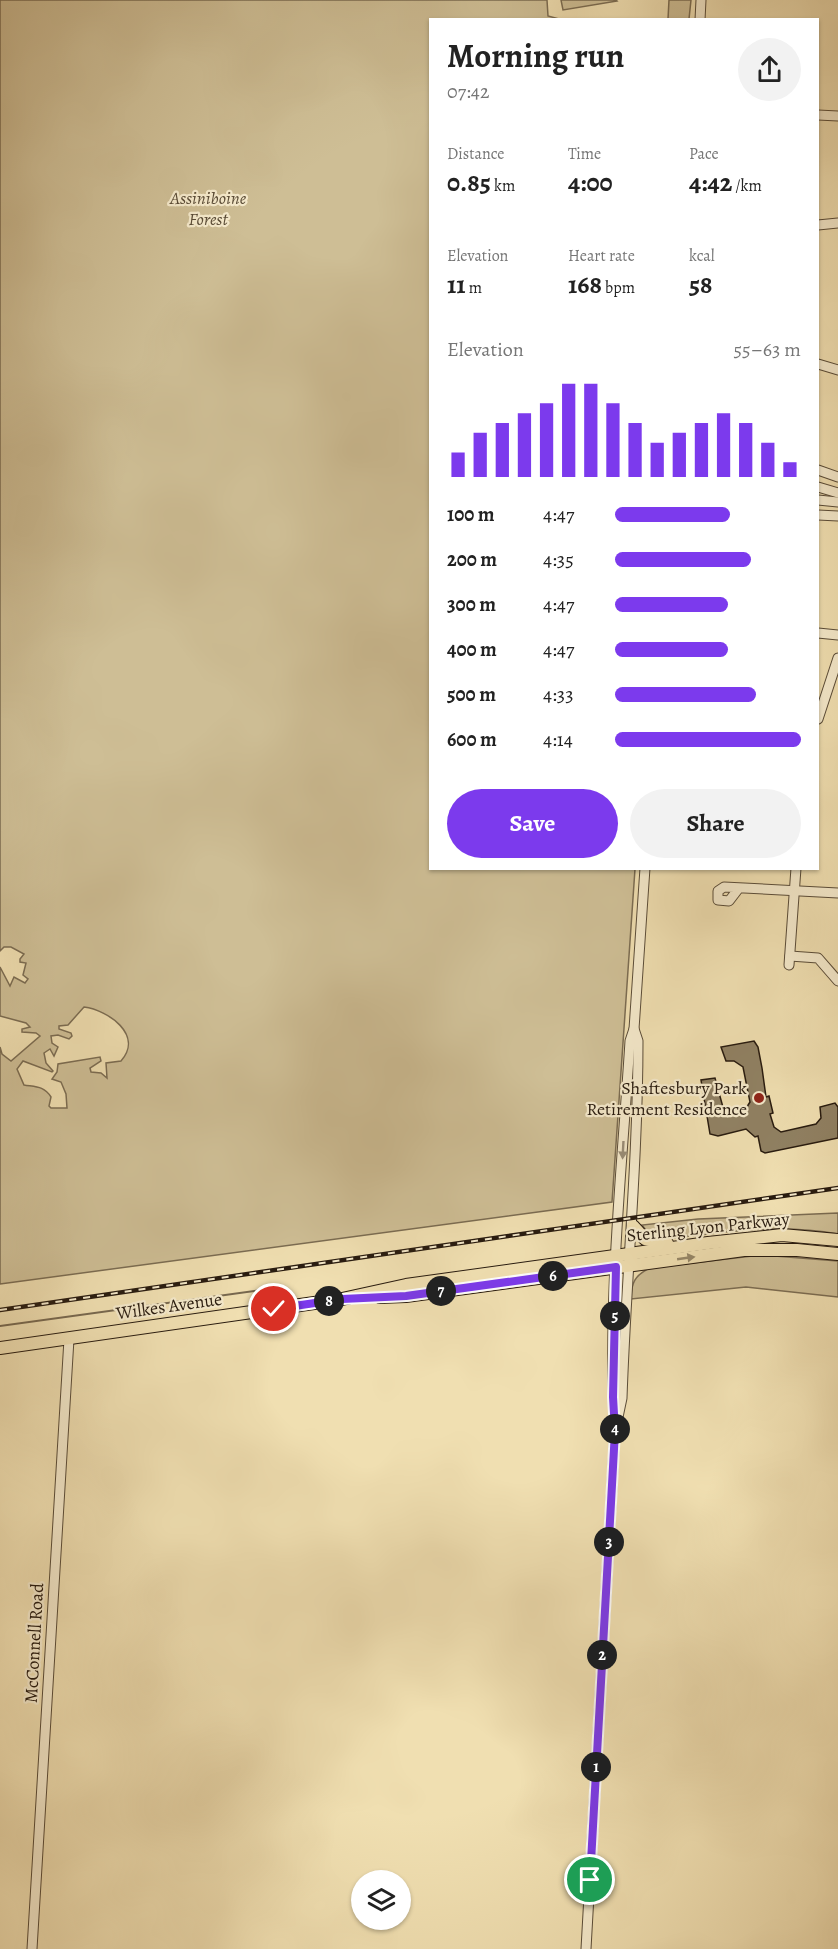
<!DOCTYPE html>
<meta charset="utf-8">
<style>
body{margin:0;font-family:Alegreya,serif;background:#f2f2f2;color:#222;height:100vh;display:flex;flex-direction:column;font-size:22px;white-space:nowrap}
*{box-sizing:border-box;margin:0}
p{font-size:20px;color:#767676}
.icon{flex:none;width:33px;height:33px;fill:none;stroke:currentColor;stroke-width:2;stroke-linecap:round;stroke-linejoin:round}
.map{position:relative;flex:1;overflow:hidden}
.details{position:absolute;left:429px;top:18px;width:390px;height:852px;display:flex;flex-direction:column;background:#fff;border-radius:0px;box-shadow:0 2px 4px #0004}
.details>*{flex:none}
.controls{position:absolute;left:351px;top:1870px;display:grid;gap:12px}
.controls a{display:grid;place-items:center;width:60px;height:60px;border-radius:50%;background:#fff;box-shadow:0 2px 4px #0004;font-size:30px}
.pin{position:absolute;display:grid;place-items:center;width:51px;height:51px;color:#fff;margin:-26px;border:3px solid #fff;border-radius:50%;box-shadow:0 2px 6px #0007}
.km{position:absolute;width:30px;height:30px;margin:-15px;border-radius:50%;background:#222;color:#fff;font-size:16px;line-height:30px;text-align:center}
.round{display:grid;place-items:center;flex:none;width:63px;height:63px;border-radius:32px;background:#f2f2f2}
.head{display:flex;align-items:center;justify-content:space-between;height:102px;padding:0 18px}
h1{font-size:33px;font-weight:700;line-height:45px}
.metrics{display:grid;grid-template-columns:repeat(3,1fr);gap:9px;height:102px;padding:6px 18px}
.metrics div{display:grid;align-content:center}
.metrics b{font-size:26px;font-weight:700}
.metrics small{font-size:16px;font-weight:400}
.metrics p{font-size:16px}
.chart{height:168px;padding:12px 18px}
.chart p{display:flex;justify-content:space-between}
.chart svg{width:100%;height:108px;margin-top:6px;stroke:#7c3aed;stroke-width:6}
.primary-button{display:flex;gap:12px;margin-top:auto;padding:12px 18px}
.primary-button a{flex:1;height:69px;border-radius:36px;background:#7c3aed;color:#fff;font-size:24px;font-weight:700;line-height:69px;text-align:center}
.primary-button a+a{background:#f2f2f2;color:#222}
ul{padding:0 18px;list-style:none;font-size:20px}
li{display:grid;grid-template-columns:96px 72px 1fr;align-items:center;height:45px}
li i{height:15px;border-radius:8px;background:#7c3aed}
.map>svg:first-child{display:block}
</style>
<div class="map">
<svg width="838" height="1949" viewBox="0 0 838 1949">
<rect width="100%" height="100%" fill="#f0dfb1"/>
<filter id="stains"><feTurbulence type="fractalNoise" baseFrequency=".00333" numOctaves="4"/><feColorMatrix values="0 0 0 0 .2 0 0 0 0 .09 0 0 0 0 .02 0 0 0 .5 -.17"/></filter>
<radialGradient id="worn" r=".72"><stop offset=".6" stop-color="#630" stop-opacity="0"/><stop offset="1" stop-color="#630" stop-opacity=".3"/></radialGradient>
<g fill="#cebe95" stroke="#7b6c52" stroke-width="1.5" fill-rule="evenodd">
<path d="M0 0H547L548 16 559 19 430 20V868L635 869 612 1202 0 1284V1047L2 1054 11 1061 40 1036 36 1033 22 1032V1029L30 1027 26 1023 0 1016V967L10 986 14 977 25 983 28 979 23 975 26 963 20 962V959L24 954 11 947H4L0 951ZM84 1007C108 1010 144 1035 121 1061L106 1063 107 1078 101 1073 91 1072 90 1068 101 1061 100 1057 58 1064 57 1072 52 1079 61 1082 66 1094 67 1108H51L49 1106 51 1097C44 1086 36 1087 24 1085L17 1069 23 1061 52 1072 53 1071 46 1063 44 1053 50 1049 54 1056 58 1047 52 1043 51 1036 58 1035 69 1039 72 1036 71 1033 59 1029V1026L68 1025Z"/>
<path d="M561 0H616L617 1 563 10Z"/>
<path d="M669 0H691L689 19H668Z"/>
<path d="M838 1213V1234C779 1223 719 1232 660 1240L651 1237 642 1225 698 1219Z"/>
<path d="M761 1255 838 1261V1297L746 1287 631 1299C631 1283 635 1275 650 1268Z"/>
</g>
<g fill="none" stroke-linecap="round" stroke-linejoin="round">
<path stroke="#77684f" stroke-width="2" d="M0 1326 262 1290"/>
</g>
<path fill="#908163" stroke="#281b0f" stroke-width="1.5" d="M754 1041 758 1047 762 1068 766 1097 769 1096 773 1113 770 1114 774 1127 781 1132 816 1124 821 1118 820 1107 835 1103 838 1107V1138L765 1153 761 1151 758 1136 755 1137 746 1129 718 1136 710 1134 701 1080 715 1078 724 1111 731 1114 745 1110 750 1102 743 1067 734 1061H726L721 1047Z"/>
<g fill="none" stroke-linecap="round" stroke-linejoin="round">
<defs>
<g id="minor">
<path d="M700 20 701 0"/>
<path d="M818 115 838 116"/>
<path d="M818 225 838 223"/>
<path d="M818 364 838 370"/>
<path d="M818 470 838 477"/>
<path d="M818 487 838 493"/>
<path d="M818 500 838 502"/>
<path d="M818 515 838 516"/>
<path d="M818 633 838 635"/>
<path d="M818 719 838 658"/>
<path d="M739 888 729 901 718 900V891L724 887 838 893"/>
<path d="M790 956 818 958 838 981"/>
<path d="M789 965 796 868"/>
<path d="M618 1417 622 1398C626 1279 638 1161 638 1041L634 1029"/>
<path d="M32 1949 69 1339"/>
<path d="M586 1949 615 1431C607 1302 622 1170 630 1041L634 1029 645 868"/>
</g>
<g id="major">
<path d="M633 1226 645 1239 667 1243"/>
<path d="M380 1297 406 1296 744 1250H797L838 1254"/>
<path d="M0 1348 342 1299 406 1285 708 1243 782 1235 838 1240"/>
</g>
</defs>
<use href="#minor" stroke="#5a4c38" stroke-width="11"/>
<use href="#major" stroke="#281b0f" stroke-width="14"/>
<use href="#minor" stroke="#f5eacc" stroke-width="9"/>
<use href="#major" stroke="#f0dfb1" stroke-width="12"/>
<defs>
<path id="rail" d="M0 1310 838 1188"/>
</defs>
<use href="#rail" stroke="#281b0f" stroke-width="4.5"/>
<use href="#rail" stroke="#f5eacc" stroke-width="2" stroke-dasharray="7" stroke-linecap="butt"/>
</g>
<defs><path id="oneway-solid" d="M-6-.8H1V-3.2L6.5 0L1 3.2V.8H-6Z" transform="scale(1.5)"/></defs>
<use fill="#998d77" href="#oneway-solid" transform="translate(623 1150) rotate(93)"/>
<use fill="#968768" href="#oneway-solid" transform="translate(686 1258) rotate(-8)"/>
<g fill="none" stroke-linecap="round" stroke-linejoin="round">
<defs>
<path id="route" d="M274 1309 342 1299 406 1296 616 1267 613 1397 615 1431 590 1880"/>
</defs>
<use href="#route" stroke="#fff" stroke-width="12"/>
<use href="#route" stroke="#7c3aed" stroke-width="8"/>
</g>
<circle fill="#8f2418" stroke="#f5eacc" stroke-width="2" cx="759" cy="1098" r="6"/>
<g text-anchor="middle" stroke-width="4.5" stroke-linejoin="round" paint-order="stroke">
<g font-size="18" font-style="italic" fill="#5a4c37" stroke="#f5eacc">
<text x="208" y="204">Assiniboine<tspan x="208" dy="21">Forest</tspan></text>
</g>
<g font-size="18" fill="#281b0f" stroke="#f5eacc" text-anchor="end">
<text x="747" y="1094">Shaftesbury Park<tspan x="747" dy="21">Retirement Residence</tspan></text>
</g>
<g font-size="18" fill="#281b0f" stroke="#f5eacc">
<text transform="translate(708 1227) rotate(-6)" y="6">Sterling Lyon Parkway</text>
<text transform="translate(169 1306) rotate(-8)" y="6">Wilkes Avenue</text>
<text transform="translate(34 1643) rotate(-87)" y="6">McConnell Road</text>
</g>
</g>
<rect width="100%" height="100%" filter="url(#stains)"/>
<rect width="100%" height="100%" fill="url(#worn)"/>
</svg>
<div class="controls">
<a><svg class="icon" aria-label="layers" viewBox="0 0 24 24"><path d="M12 4l9 5-9 5-9-5zM3 14l9 5 9-5"/></svg></a>
</div>
<div class="pin" style="left:590px;top:1880px;background:#1e9e55"><svg class="icon" aria-label="arrive" viewBox="0 0 24 24"><path d="M6 21V4h12l-3 4 3 4H6"/></svg></div>
<div class="pin" style="left:274px;top:1309px;background:#d93025"><svg class="icon" aria-label="check" viewBox="0 0 24 24"><path d="M5 12l5 5 9-10"/></svg></div>
<b class="km" style="left:596px;top:1767px">1</b>
<b class="km" style="left:602px;top:1655px">2</b>
<b class="km" style="left:609px;top:1542px">3</b>
<b class="km" style="left:615px;top:1429px">4</b>
<b class="km" style="left:615px;top:1316px">5</b>
<b class="km" style="left:553px;top:1276px">6</b>
<b class="km" style="left:441px;top:1291px">7</b>
<b class="km" style="left:329px;top:1301px">8</b>
<section class="details">
<div class="head"><div><h1>Morning run</h1><p>07:42</p></div><a class="round"><svg class="icon" aria-label="share" viewBox="0 0 24 24"><path d="M12 15V3M7 8l5-5 5 5M5 13v7h14v-7"/></svg></a></div>
<div class="metrics">
<div><p>Distance</p><b>0.85<small> km</small></b></div>
<div><p>Time</p><b>4:00</b></div>
<div><p>Pace</p><b>4:42<small> /km</small></b></div>
</div>
<div class="metrics">
<div><p>Elevation</p><b>11<small> m</small></b></div>
<div><p>Heart rate</p><b>168<small> bpm</small></b></div>
<div><p>kcal</p><b>58</b></div>
</div>
<div class="chart"><p><span>Elevation</span>55–63 m</p>
<svg viewBox="0 0 160 44" preserveAspectRatio="none"><path d="M5 44V34M15 44V26M25 44V22M35 44V18M45 44V14M55 44V6M65 44V6M75 44V14M85 44V22M95 44V30M105 44V26M115 44V22M125 44V18M135 44V22M145 44V30M155 44V38"/></svg>
</div>
<ul>
<li><b>100 m</b>4:47<i style="width:62%"></i></li>
<li><b>200 m</b>4:35<i style="width:73%"></i></li>
<li><b>300 m</b>4:47<i style="width:61%"></i></li>
<li><b>400 m</b>4:47<i style="width:61%"></i></li>
<li><b>500 m</b>4:33<i style="width:76%"></i></li>
<li><b>600 m</b>4:14<i style="width:100%"></i></li>
</ul>
<div class="primary-button"><a>Save</a><a>Share</a></div>
</section>
</div>
